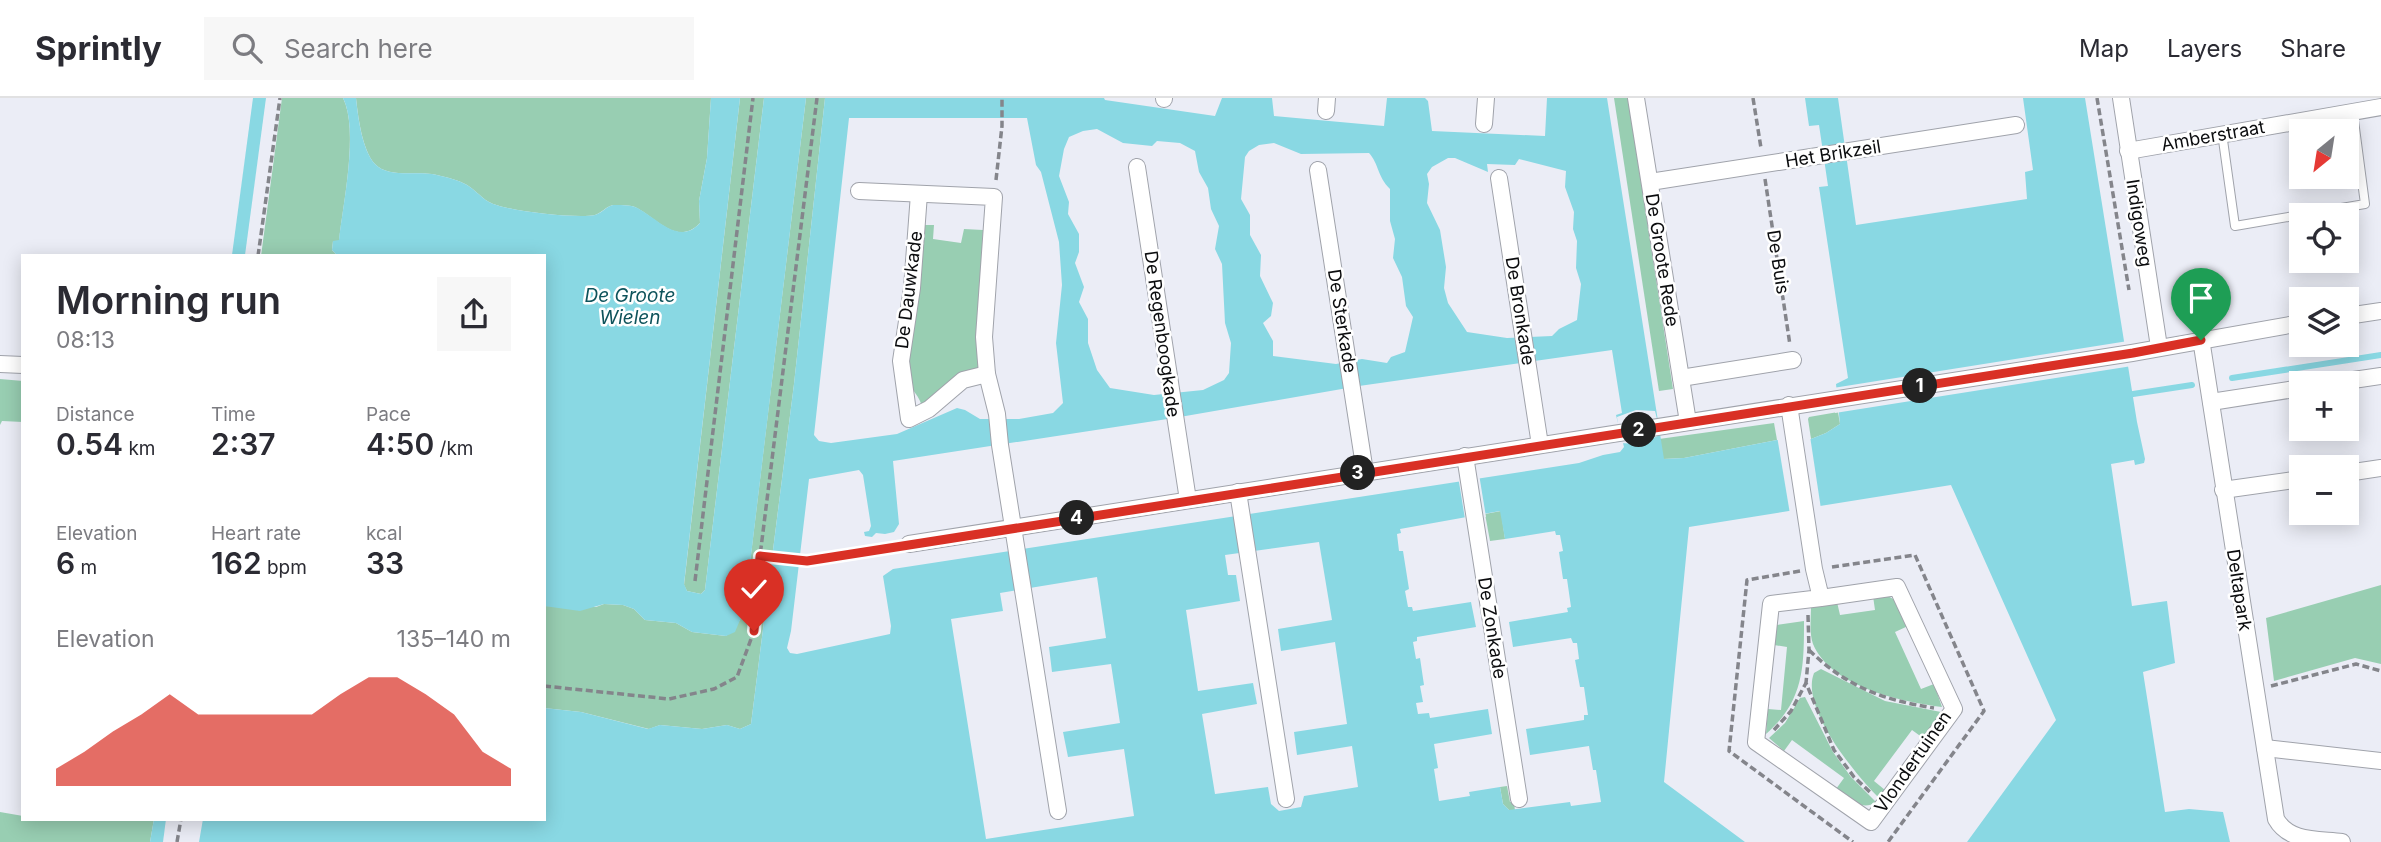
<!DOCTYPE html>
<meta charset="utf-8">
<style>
body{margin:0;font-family:Inter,sans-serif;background:#f7f7f7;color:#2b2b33;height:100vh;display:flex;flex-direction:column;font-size:26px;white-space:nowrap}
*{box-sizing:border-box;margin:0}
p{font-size:23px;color:#7c7c81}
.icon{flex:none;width:38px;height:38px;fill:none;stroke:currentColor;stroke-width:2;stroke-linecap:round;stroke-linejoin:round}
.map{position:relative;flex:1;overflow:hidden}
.side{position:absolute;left:21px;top:156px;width:525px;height:567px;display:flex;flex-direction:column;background:#fff;border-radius:0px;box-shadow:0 4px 18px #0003}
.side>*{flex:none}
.needle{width:46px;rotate:210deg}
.buttons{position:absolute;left:2289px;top:21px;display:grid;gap:14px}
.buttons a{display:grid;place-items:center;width:70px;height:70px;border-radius:0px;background:#fff;box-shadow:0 4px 18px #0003;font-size:35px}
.pin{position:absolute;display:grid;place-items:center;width:60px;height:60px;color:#fff;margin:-72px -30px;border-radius:50% 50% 50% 0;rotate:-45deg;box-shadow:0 0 7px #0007}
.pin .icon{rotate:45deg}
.km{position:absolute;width:35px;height:35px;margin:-18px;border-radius:50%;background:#222;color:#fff;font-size:19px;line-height:35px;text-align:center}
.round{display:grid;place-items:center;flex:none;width:74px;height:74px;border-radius:0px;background:#f7f7f7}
.summary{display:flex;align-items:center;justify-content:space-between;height:119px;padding:0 35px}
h1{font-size:38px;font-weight:600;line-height:52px}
.metrics{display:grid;grid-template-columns:repeat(3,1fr);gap:10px;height:119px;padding:7px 35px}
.metrics div{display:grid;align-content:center}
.metrics b{font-size:30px;font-weight:600}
.metrics small{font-size:19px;font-weight:400}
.metrics p{font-size:19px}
.chart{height:196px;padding:14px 35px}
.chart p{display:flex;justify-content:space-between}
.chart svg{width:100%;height:126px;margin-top:7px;fill:#d93025;opacity:.7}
header{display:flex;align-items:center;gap:42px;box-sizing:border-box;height:98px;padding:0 35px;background:#fff;border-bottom:2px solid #e1e1e2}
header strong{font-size:33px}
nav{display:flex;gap:38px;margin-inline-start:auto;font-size:24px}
.search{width:490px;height:63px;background:#f7f7f7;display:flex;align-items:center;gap:18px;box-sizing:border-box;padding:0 24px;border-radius:0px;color:#7c7c81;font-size:26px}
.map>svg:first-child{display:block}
</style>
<header>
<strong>Sprintly</strong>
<div class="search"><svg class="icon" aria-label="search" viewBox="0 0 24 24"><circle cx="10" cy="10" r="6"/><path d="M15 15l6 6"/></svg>Search here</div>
<nav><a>Map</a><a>Layers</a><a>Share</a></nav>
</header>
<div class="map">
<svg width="2381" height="744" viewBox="0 0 2381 744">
<rect width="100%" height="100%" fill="#ebedf6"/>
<g fill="#98ceb2">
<path d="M282 0H343C359 32 343 106 339 143H333L332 152 337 157 261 158Z"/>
<path d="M356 0H711L707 60 699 103 700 125C677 149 656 119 635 109 629 107 619 107 613 107 607 108 601 115 595 117 578 121 504 113 489 104 480 99 473 89 463 85 455 81 442 78 432 76 415 73 388 80 375 66 362 52 358 18 356 0Z"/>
<path d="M740 0H764L705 492 701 496 687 493 684 487Z"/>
<path d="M806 0H825L794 286 751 626 740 631 727 627 702 631 660 627 649 631 581 614 544 610V508L596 509 604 506 623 507 634 511 645 522 676 525 692 534 726 538 740 522 743 489 750 465Z"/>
<path d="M1614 0H1628L1673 291 1659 293Z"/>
<path d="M923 127H934L933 141 961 145 964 131 983 132 977 238 979 269 922 309C920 300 916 297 912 290 902 271 920 154 923 127Z"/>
<path d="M0 281 23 283V324L2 323 0 327Z"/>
<path d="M1838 314 1840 326 1826 335 1811 341 1808 321 1809 319Z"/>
<path d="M1774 325 1777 342 1684 360 1663 361 1659 341Z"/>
<path d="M1501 413 1505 441 1490 443 1485 416Z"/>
<path d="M2381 487V566L2355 560 2274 583 2266 520Z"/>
<path d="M1886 497 1895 502 1908 528 1895 534 1921 591 1934 586 1942 609C1902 604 1831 589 1813 546 1809 535 1811 520 1811 508L1837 504 1840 517 1875 512 1873 498Z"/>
<path d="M1804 523C1804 569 1804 603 1766 636L1768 611 1781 612 1787 549 1774 547 1777 527Z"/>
<path d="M1821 571 1885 603 1941 614 1923 640 1912 632 1874 683 1885 692 1879 700C1856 677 1800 610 1814 575Z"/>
<path d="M1805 599 1833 654 1851 679 1876 704C1861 714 1849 700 1836 691L1844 680 1792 642 1784 653 1769 640 1785 625 1800 600Z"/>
<path d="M1507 688 1510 704H1514L1515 713 1509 712 1503 706 1500 689Z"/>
<path d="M0 714 23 718V721H154L150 744H0Z"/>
</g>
<g fill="#89d8e3" fill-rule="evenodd">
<path d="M253 0H266L245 157H232Z"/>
<path d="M343 0H356C358 19 362 52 375 66 388 80 415 73 432 76 442 78 455 81 463 85 473 89 480 99 489 104 504 113 578 121 595 117 602 115 607 108 613 107 619 107 629 107 635 109 656 118 678 149 700 125L699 103 707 60 711 0H740L684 486 687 493 701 496 705 492 764 0H806L750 466 743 489 740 522 735 534 726 538 692 534 676 525 645 522 634 511 623 507 604 506 580 513 544 508V158L337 157 332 152 333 143 339 142C343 106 359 32 343 0Z"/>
<path d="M825 0H1104L1105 2 1215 18 1222 0H1272L1274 18 1384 28 1387 0H1425L1428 3 1432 33 1545 38 1547 0H1607L1664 361 1684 360 1777 342 1811 341 1826 335 1840 326 1836 286 1848 280 1819 89 1828 88 1819 27 1809 28 1805 0H1838L1856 127 2027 101 2025 74 2033 72 2023 0H2085L2137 324 2145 361 2144 365 2135 367 2134 362 2111 366 2132 508 2167 503 2175 565 2143 574 2165 714 2189 711 2223 714 2230 744H1967L2056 622 1951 387 1689 429 1664 684 1745 744H199L203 721H544V610L581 614 648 631 660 627 702 631 727 627 740 631 751 626 794 286ZM849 20H1027L1036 67 1041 74 1059 144 1062 187 1056 245 1063 305 1053 315 1019 321H980L965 312 957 310 897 336 831 345 819 343 814 337ZM1097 31 1123 45 1152 48 1157 43 1180 45 1195 53 1199 74 1208 90 1211 111 1219 128 1215 151 1222 166 1225 225 1231 245 1229 275 1224 282 1203 292 1154 297 1110 290 1097 272 1088 245V221L1079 204 1084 189 1075 165 1079 154V136L1068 116 1069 104 1059 78 1064 51 1069 39 1083 33ZM1274 45 1301 56 1369 55C1379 66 1377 78 1390 91V123L1395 141 1393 160 1402 179 1406 208 1413 219 1405 254 1391 259 1387 265 1362 261 1336 266 1273 258V243L1263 225 1271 218 1273 205 1260 178 1261 157 1250 137V117L1241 101 1245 59 1249 53 1259 47ZM1448 60H1455L1488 74 1487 66 1515 67 1519 61 1566 73 1565 89 1574 114 1573 131 1577 143 1576 170 1581 186 1577 222 1559 231 1552 238 1507 240 1467 234 1448 205 1444 190 1446 169 1440 132 1427 105 1429 86 1427 76 1432 69ZM1612 252 1622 315 1616 317 1624 349 1620 354 1603 357 1579 365 893 471 883 478 891 528 890 536 797 556 790 555 787 550 791 533 809 381 859 372 863 377 871 428 869 433 864 434 865 438 872 439 876 435 885 436 894 434 899 426 893 363 1174 320 1359 288ZM1500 413 1505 441 1555 433 1556 437H1560L1563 453 1559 454 1563 481H1567L1571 509 1567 510 1568 514 1509 524 1513 549 1571 540 1573 545H1577L1579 561 1575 562 1580 589H1584L1588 617H1584V622L1526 631 1530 657 1589 648 1593 672H1596L1601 704 1571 708 1570 704 1509 712 1503 706 1500 689 1469 694 1470 698 1439 703 1434 671 1438 670 1434 646 1492 636 1488 611 1430 620 1429 615 1418 616 1416 605 1423 604 1420 588 1424 587 1420 560 1416 561 1413 544 1417 543V539L1476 529 1471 504 1413 513 1412 509H1408L1405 493 1409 491 1403 453H1399L1397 436 1401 435 1400 431ZM1319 444 1332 522 1278 531 1281 553 1335 544 1347 626 1294 634 1297 657 1352 648 1358 689 1304 698 1301 709 1279 713 1271 706 1268 689 1215 696 1202 616 1257 606 1253 585 1198 593 1186 512 1240 503 1236 477H1228L1225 457ZM1097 479 1106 540 1049 549 1052 574 1111 566 1120 625 1063 634 1068 659 1124 651 1134 718 986 741 951 521 1003 513 1000 495Z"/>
<path d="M154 721H166L163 744H150Z"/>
</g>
<g fill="#ebedf6">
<path d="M2128 243 2132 268 1835 315 1833 290Z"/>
<path d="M1636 312 1655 313 1657 321H1660L1662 336 1640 346 1620 345 1617 319Z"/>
<path d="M1777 338H1810L1821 411 1790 416Z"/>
<path d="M1479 376 1486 419 1465 421 1458 378Z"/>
</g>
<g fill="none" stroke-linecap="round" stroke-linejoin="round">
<g stroke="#89d8e3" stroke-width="6">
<path d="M2232 280 2381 257"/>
<path d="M2133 296 2192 287"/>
</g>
<defs>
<path id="service" d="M2222 35 2235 128 2365 106 2353 15"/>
<g id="minor">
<path d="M1636 0 1688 324"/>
<path d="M2121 0 2159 249"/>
<path d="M1164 1V0"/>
<path d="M1326 13 1327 0"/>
<path d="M1484 26 1486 0"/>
<path d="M2128 53 2381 9"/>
<path d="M1137 69 1188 402"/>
<path d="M1318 72 1365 374"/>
<path d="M1499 80 1540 347"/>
<path d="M1650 84 2016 27"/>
<path d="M859 93 994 99 984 239 987 276 997 316 1000 347 1058 713"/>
<path d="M919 96 912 190 901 263 909 321 929 311 963 282 987 276"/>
<path d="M2347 218 2381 213"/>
<path d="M2201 241 2276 721C2289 744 2317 741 2342 744"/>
<path d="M0 266 23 267"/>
<path d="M1681 280 1793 262"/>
<path d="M2333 285 2381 278"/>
<path d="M2211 304 2301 290"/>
<path d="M1789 307 1814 471 1821 500 1771 506 1756 644 1871 724 1954 611 1897 489 1821 500"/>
<path d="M1465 358 1519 701"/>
<path d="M2347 375 2381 370"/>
<path d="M2223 392 2301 381"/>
<path d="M1238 394 1286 701"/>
<path d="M909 446 2132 255 2301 225"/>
<path d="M2265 650 2381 663"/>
</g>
</defs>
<use href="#service" stroke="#a0a3ab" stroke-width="10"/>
<use href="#minor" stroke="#a0a3ab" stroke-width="18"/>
<g stroke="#84858b" stroke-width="3.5" stroke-dasharray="7 3.5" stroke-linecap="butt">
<path d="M1753 0 1761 50"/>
<path d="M2097 0 2129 192"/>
<path d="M1765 81 1790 247"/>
<path d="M996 82 1002 28V0"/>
<path d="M258 158 280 0"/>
<path d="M760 458 807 463 893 449"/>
<path d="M1832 469 1915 457 1984 613 1888 744"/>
<path d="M1800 473 1747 482 1729 653 1853 744"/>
<path d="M695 483 753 0"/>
<path d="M1808 517 1809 552 1806 585 1834 652 1854 679 1872 696"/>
<path d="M1809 552C1847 589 1883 602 1934 610"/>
<path d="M544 588 669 601 714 591 737 579 754 533 760 458 817 0"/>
<path d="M2271 588 2356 566 2381 573"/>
<path d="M1774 632 1791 613 1806 585"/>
<path d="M177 744 181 721"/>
</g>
<use href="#service" stroke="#fff" stroke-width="8"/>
<use href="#minor" stroke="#fff" stroke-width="16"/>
</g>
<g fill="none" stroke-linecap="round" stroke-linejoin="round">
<defs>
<path id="route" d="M754 533 760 458 807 463 2133 255 2201 242"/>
</defs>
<use href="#route" stroke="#fff" stroke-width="14"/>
<use href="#route" stroke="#d93025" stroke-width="9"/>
</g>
<g text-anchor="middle" stroke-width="5" stroke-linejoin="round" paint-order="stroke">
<g font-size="18" fill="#0b0c0e" stroke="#fff">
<text transform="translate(2213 38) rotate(-10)" y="6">Amberstraat</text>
<text transform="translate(1833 56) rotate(-9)" y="6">Het Brikzeil</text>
<text transform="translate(2139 125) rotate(81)" y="6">Indigoweg</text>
<text transform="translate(1662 162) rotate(81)" y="6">De Groote Rede</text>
<text transform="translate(1778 164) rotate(81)" y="6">De Buis</text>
<text transform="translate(909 192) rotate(-83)" y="6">De Dauwkade</text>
<text transform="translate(1520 213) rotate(81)" y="6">De Bronkade</text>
<text transform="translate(1342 223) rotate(81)" y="6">De Sterkade</text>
<text transform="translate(1162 236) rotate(82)" y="6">De Regenboogkade</text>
<text transform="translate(2239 492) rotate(81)" y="6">Deltapark</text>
<text transform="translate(1492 530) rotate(81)" y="6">De Zonkade</text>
<text transform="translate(1913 664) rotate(-55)" y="6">Vlondertuinen</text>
</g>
<g font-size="19" font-style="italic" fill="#0e535b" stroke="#fff">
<text x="630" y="204">De Groote<tspan x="630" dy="22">Wielen</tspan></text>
</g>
</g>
</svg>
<div class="buttons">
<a><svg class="needle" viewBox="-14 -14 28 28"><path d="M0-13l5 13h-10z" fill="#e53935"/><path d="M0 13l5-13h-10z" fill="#7c7c81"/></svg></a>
<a><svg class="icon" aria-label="locate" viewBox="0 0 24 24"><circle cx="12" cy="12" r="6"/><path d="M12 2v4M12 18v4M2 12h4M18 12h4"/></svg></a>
<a><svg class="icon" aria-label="layers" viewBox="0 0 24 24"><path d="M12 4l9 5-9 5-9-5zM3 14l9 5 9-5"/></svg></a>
<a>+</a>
<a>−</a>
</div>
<div class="pin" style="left:2201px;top:242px;background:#1e9e55"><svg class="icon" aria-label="arrive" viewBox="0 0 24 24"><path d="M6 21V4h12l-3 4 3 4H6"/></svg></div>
<div class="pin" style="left:754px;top:533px;background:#d93025"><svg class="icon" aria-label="check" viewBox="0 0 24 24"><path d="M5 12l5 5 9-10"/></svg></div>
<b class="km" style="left:1920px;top:288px">1</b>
<b class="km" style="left:1639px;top:332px">2</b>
<b class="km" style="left:1358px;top:375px">3</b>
<b class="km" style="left:1077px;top:420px">4</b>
<section class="side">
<div class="summary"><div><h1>Morning run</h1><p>08:13</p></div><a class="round"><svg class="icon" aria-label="share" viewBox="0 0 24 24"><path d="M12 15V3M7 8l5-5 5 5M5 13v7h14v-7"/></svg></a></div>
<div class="metrics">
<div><p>Distance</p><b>0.54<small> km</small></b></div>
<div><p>Time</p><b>2:37</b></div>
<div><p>Pace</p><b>4:50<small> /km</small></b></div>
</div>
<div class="metrics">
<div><p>Elevation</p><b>6<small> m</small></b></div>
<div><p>Heart rate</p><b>162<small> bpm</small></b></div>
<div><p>kcal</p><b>33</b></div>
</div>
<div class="chart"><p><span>Elevation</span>135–140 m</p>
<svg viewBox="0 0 160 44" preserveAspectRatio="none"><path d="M0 44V38L10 32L20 25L30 19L40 12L50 19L60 19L70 19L80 19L90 19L100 12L110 6L120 6L130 12L140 19L150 32L160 38V44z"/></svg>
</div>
</section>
</div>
